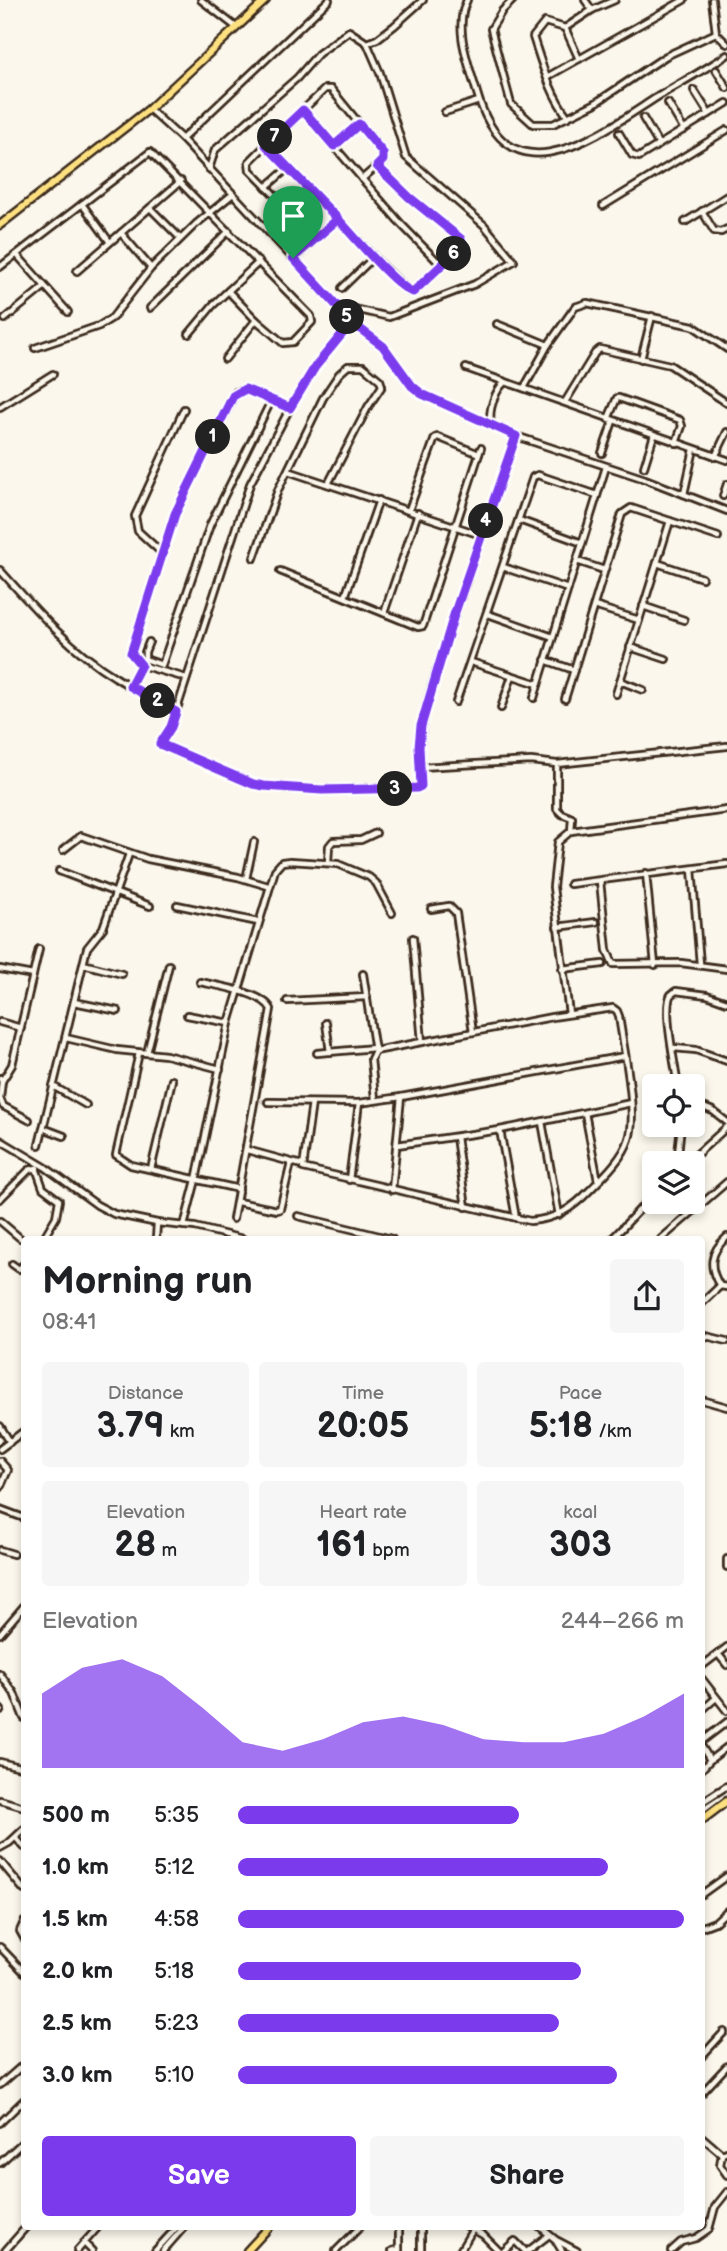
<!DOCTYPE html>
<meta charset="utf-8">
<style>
body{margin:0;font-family:"Balsamiq Sans",sans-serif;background:#f6f6f6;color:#202124;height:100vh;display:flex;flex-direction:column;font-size:26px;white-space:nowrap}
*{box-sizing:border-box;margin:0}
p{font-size:23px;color:#757577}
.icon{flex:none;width:38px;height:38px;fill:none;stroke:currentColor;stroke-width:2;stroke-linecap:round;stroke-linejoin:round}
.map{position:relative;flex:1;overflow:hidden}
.drawer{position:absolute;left:21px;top:1236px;width:684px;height:994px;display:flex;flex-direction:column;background:#fff;border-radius:7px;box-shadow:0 4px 10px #0003}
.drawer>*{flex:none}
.buttons{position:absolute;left:642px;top:1074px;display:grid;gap:14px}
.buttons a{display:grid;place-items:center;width:63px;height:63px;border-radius:7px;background:#fff;box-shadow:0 4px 10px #0003;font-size:35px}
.pin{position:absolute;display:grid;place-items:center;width:60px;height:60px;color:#fff;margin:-72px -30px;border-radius:50% 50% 50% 0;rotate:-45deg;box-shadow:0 0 7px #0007}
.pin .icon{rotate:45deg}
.km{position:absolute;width:35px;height:35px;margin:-18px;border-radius:50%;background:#222;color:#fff;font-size:19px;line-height:35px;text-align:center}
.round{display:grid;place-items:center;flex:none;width:74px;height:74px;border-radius:7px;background:#f6f6f6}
.summary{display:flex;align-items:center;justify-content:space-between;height:119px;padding:0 21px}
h1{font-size:38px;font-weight:700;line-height:52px}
.metrics{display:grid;grid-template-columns:repeat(3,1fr);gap:10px;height:119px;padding:7px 21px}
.metrics div{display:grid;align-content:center;border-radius:7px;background:#f6f6f6;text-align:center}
.metrics b{font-size:35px;font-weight:700}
.metrics small{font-size:19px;font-weight:400}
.metrics p{font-size:19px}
.chart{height:196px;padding:14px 21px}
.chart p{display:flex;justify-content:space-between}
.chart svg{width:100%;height:126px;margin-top:7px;fill:#7c3aed;opacity:.7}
.primary-button{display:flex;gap:14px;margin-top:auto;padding:14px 21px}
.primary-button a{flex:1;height:80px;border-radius:7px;background:#7c3aed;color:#fff;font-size:28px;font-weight:700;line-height:80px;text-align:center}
.primary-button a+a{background:#f6f6f6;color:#202124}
ul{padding:0 21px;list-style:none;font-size:23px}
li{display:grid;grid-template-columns:112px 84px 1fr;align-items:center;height:52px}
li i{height:18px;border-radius:9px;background:#7c3aed}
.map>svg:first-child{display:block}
</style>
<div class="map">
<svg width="727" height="2251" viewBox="0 0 727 2251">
<rect width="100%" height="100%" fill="#fbf7ec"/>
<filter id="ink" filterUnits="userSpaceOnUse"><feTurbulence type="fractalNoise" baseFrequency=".0143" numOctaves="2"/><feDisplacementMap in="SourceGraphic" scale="14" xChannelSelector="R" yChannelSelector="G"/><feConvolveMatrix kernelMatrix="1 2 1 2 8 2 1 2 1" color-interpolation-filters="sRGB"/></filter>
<g filter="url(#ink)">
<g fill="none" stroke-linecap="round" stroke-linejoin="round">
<path stroke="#d5cec3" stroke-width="4.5" stroke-dasharray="4.5 2" stroke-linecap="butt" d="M260 1101 268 1102"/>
<defs>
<g id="minor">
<path d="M201 0 236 27"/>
<path d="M467 0C453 28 469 65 477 93 508 202 594 138 654 99 678 84 703 71 727 55"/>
<path d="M513 0 502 11 491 29 511 104 533 124H553L594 104 666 56 716 33"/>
<path d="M585 0 592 10"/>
<path d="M712 0 716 33 727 44"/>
<path d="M565 28 579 59"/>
<path d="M716 70 727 88"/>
<path d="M547 77 684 0"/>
<path d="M694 90 709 114"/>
<path d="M668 103 684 130"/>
<path d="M149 109 182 139 352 322 383 346 412 386 422 394 516 436 645 479 727 511"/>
<path d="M303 110 325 89H331L383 153V160L377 166"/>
<path d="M445 112 479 101"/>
<path d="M568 117C550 94 542 64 533 37L545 22 565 28 592 10 615 0"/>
<path d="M643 118 659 145"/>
<path d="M619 133 632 155 639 157 727 103"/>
<path d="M182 139 329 0"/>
<path d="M266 145 303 110 401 224 441 265 416 290 410 292 374 257"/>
<path d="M334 146 359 124"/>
<path d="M209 169 215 150 297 78 318 54 349 31 367 43 377 39 394 26 423 0"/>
<path d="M362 179 377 166 409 197 461 239 462 246 441 265"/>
<path d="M266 187 288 168"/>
<path d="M317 198 298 214H293L250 170 249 162 266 145 374 257 342 288"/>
<path d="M82 204 109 241"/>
<path d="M603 206 727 130"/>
<path d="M150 208 180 238"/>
<path d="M702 211 714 231 721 232 727 229"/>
<path d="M685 222 727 196"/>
<path d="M121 233 151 268"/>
<path d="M17 255 68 312"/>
<path d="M293 258 338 219"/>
<path d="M0 267 150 152 311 316 312 322 293 342 283 343 256 320 228 291"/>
<path d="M77 271 181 181"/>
<path d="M337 305 389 317 475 284 514 261 484 225 406 157 380 73 367 43"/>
<path d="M150 308 229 231"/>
<path d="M5 319 44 287"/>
<path d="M352 322 315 367 290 408 250 484 176 712 171 728 160 744 253 784 264 786 322 790 417 787 421 786 420 767 531 761 557 764 727 746"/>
<path d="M497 324 548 345"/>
<path d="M189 334 213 305 259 262"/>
<path d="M35 348 99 326 112 318 151 268 196 224 233 194"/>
<path d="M225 359 256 320"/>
<path d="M641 359 652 316"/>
<path d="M466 368 727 460"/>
<path d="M524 388 548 345 575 307 587 303 693 326 727 349"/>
<path d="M565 402 595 353 600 349 670 365 727 403"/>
<path d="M0 407 53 374"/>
<path d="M608 419 617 398H619L680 420 682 426 676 443"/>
<path d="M491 423C488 411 495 390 505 382"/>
<path d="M602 453 613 421"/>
<path d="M715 457 727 432"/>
<path d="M644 467 654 435"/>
<path d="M288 471 481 535"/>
<path d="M684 494 694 449"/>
<path d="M723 496 727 484"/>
<path d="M409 510 435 438 438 437 479 454"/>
<path d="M519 520 582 543"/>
<path d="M162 553 138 531 135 516 184 409"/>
<path d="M254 558 278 490 323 398 339 374 348 366H363L380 380 382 386 368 407 328 484"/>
<path d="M577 561 604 570"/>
<path d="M657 563 702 578"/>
<path d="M503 567 568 589"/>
<path d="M0 570C35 609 69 649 115 677 134 690 156 699 176 712"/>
<path d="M280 571 418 627 423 626 481 448"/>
<path d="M345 597 379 500"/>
<path d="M594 606 639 620"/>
<path d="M643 606 684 620"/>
<path d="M384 613 418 513"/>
<path d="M488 614 553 637"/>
<path d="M149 642 145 652V659L162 665 210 525 271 401"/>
<path d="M630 647 666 659"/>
<path d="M545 660 574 670"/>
<path d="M471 662 538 684"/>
<path d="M186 678 141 665 131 653 175 514 236 392 249 390 290 408"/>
<path d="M620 681 643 690"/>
<path d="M130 686 141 665"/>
<path d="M616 694 670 521"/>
<path d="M534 698 606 467"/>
<path d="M565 699 622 514 631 508 718 537"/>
<path d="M456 702 533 477 538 475 597 495"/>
<path d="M501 708 512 676"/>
<path d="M557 764V809L562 814 572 818 571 831"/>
<path d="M420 767C417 722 434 679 448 636 469 569 493 503 516 436"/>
<path d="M63 850 81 836 148 859 238 877 268 886"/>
<path d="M328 862 329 846 333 841 361 840 376 833"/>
<path d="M692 869 700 964"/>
<path d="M59 871 150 906"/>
<path d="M646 873 655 965"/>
<path d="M246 879 254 842"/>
<path d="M600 881 607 950 613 964 681 963 727 969"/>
<path d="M570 884 727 864"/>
<path d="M177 905 258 922"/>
<path d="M431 909 449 906 456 913 473 1032"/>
<path d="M557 927 596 922"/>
<path d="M413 938 422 1042"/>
<path d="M83 964 122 974"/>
<path d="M0 969 33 975"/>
<path d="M562 969 603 964"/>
<path d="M363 974 375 1051 371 1059 375 1099"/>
<path d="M200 982C218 986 262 992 271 1009L233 1219"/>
<path d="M287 1001 367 997"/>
<path d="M74 1002 118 1011"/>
<path d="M569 1014 553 887 558 842 571 831 727 810"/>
<path d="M187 1015 229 1023"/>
<path d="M0 1022 21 1028"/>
<path d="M326 1023 330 1052"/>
<path d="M66 1038 117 1050 166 1055 220 1069"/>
<path d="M674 1048 696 1050 727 1061"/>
<path d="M139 1053 116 1155 131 1165 239 1189"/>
<path d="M147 1053 169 965"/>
<path d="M317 1053 375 1048"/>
<path d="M0 1078 2 1081 0 1098 3 1106 29 1120"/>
<path d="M2 1081 12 1065 39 949"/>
<path d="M53 1086 86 1105"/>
<path d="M678 1087C675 1064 665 1020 669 1000 670 994 672 994 676 991L707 995 727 1002"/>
<path d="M268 1102 359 1103 401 1097 625 1056"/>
<path d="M312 1103 303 1168 530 1221C556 1219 572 1209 590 1190 604 1176 623 1158 629 1139 638 1112 623 1046 619 1016L617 1011 613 1008 552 1017 375 1051"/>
<path d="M693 1103 713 1111 727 1122"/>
<path d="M585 1113 598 1181"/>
<path d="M542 1122 559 1215"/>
<path d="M43 1128 64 1136"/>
<path d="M500 1130 516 1218"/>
<path d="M456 1137 466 1207"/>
<path d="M0 1140 45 1167 97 1205 114 1214 157 1223 195 1227 243 1239"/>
<path d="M39 1145 87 948 103 928 129 854"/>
<path d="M397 1145 500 1130 631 1103"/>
<path d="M247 1150 302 1165"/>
<path d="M677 1164 681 1125"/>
<path d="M686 1164 727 1127"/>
<path d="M36 1168 43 1188 59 1200 56 1217 43 1239"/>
<path d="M151 1169 172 1080"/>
<path d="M349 1180 359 1103"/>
<path d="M392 1190 401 1097"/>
<path d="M0 1199 29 1170 37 1168"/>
<path d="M238 1202 277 1210 280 1209 291 1163"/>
<path d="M298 1216 392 1239"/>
<path d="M0 1221 20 1238"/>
<path d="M184 1226 196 1180 229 1023 275 870 282 862 290 861 338 864 369 877 376 883 392 913"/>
<path d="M727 1237C710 1252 708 1267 720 1286L727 1287"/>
<path d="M156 1239 157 1223"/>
<path d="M612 1239 654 1194"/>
<path d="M661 1239 727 1182"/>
<path d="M12 1264 19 1269 24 1264"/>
<path d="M702 1303 720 1286"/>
<path d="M702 1335 727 1341"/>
<path d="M702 1400 727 1407"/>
<path d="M0 1426 10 1442"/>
<path d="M0 1449 24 1431"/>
<path d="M0 1461 8 1470 0 1488"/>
<path d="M0 1509 24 1518"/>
<path d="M0 1550 13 1554"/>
<path d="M727 1559V1567"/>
<path d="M0 1634 24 1606"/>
<path d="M718 1654 727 1665"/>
<path d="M702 1666 727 1647"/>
<path d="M0 1674 14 1693 24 1718"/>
<path d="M702 1679 727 1711"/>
<path d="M0 1709 1 1710"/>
<path d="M702 1710 716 1698"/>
<path d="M702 1741 727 1722"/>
<path d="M702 1747 710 1760 702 1769"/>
<path d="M710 1760 727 1747"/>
<path d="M0 1762 24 1768"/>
<path d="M0 1800 24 1807"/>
<path d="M702 1802 727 1786"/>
<path d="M16 1838 24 1847"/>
<path d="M0 1848 9 1843 24 1829"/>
<path d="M0 1861 24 1890"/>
<path d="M702 1894 727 1876"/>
<path d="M24 1922 20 1931 24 1938"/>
<path d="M702 1927 715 1922 727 1911"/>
<path d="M0 1947 24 1972"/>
<path d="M702 2056 724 2032"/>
<path d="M0 2085 24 2064"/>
<path d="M702 2093 727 2066"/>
<path d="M0 2123 24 2100"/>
<path d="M702 2137 722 2154 727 2152"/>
<path d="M722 2154 720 2165 727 2175"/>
<path d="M0 2163 24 2141"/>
<path d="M467 2226 483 2235 499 2251"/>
<path d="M539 2226 556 2240 577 2251"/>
<path d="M556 2241 562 2251"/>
<path d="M84 2243 92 2251"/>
<path d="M5 2251 27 2226"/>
<path d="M77 2251 99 2226"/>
<path d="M155 2251 178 2226"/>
<path d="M163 2251 185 2226"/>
<path d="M336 2251 361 2226"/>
<path d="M392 2251 399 2249"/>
<path d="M399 2251V2226"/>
<path d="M421 2251V2226"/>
<path d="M460 2251 473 2229"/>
<path d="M504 2251 515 2241 525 2251"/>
<path d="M528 2251 549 2235"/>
<path d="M671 2251 681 2242 696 2238 709 2229 715 2207 727 2192"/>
</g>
<g id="major">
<path d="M0 225 149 109 266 0"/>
<path d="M702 1820 727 1801"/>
<path d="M247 2251 270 2226"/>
</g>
</defs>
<use href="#minor" stroke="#3b2a1e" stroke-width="10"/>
<use href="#major" stroke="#3b2a1e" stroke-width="11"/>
<use href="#minor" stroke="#fbf7ec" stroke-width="4.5"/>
<use href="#major" stroke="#fde080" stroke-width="6"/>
</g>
</g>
<g fill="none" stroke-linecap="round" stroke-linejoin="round" filter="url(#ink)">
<defs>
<path id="route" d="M293 258 352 322 315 367 290 408 245 389 233 396 175 514 131 653 141 665 130 686 176 712 171 727 160 744 253 784 264 786 322 790 417 788 421 786 419 747 421 726 454 615 516 436 422 394 412 386 383 346 355 325 349 319 293 258 338 219C352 234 397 288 413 292L462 246 461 239 409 197 377 166 383 160V153L359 124 334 146 303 110 266 145 338 219 293 258"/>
</defs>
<use href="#route" stroke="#fff" stroke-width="14"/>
<use href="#route" stroke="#7c3aed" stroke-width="9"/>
</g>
</svg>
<div class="buttons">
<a><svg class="icon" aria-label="locate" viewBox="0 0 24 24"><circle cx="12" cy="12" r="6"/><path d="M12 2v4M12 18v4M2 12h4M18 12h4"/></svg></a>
<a><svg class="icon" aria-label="layers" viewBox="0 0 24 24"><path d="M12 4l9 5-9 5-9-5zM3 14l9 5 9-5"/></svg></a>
</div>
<div class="pin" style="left:293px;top:258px;background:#1e9e55"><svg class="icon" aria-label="arrive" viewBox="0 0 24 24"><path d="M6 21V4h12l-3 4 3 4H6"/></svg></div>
<b class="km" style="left:213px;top:437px">1</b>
<b class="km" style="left:158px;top:701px">2</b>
<b class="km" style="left:395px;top:789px">3</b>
<b class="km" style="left:486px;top:521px">4</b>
<b class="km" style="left:347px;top:317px">5</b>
<b class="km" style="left:454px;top:254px">6</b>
<b class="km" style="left:275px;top:137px">7</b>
<section class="drawer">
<div class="summary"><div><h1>Morning run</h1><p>08:41</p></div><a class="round"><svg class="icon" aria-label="share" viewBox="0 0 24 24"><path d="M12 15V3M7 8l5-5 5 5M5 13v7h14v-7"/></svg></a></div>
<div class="metrics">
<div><p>Distance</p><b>3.79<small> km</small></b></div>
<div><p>Time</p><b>20:05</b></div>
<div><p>Pace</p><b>5:18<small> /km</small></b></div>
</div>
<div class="metrics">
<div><p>Elevation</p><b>28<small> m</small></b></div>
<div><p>Heart rate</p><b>161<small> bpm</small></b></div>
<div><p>kcal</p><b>303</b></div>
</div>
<div class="chart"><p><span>Elevation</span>244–266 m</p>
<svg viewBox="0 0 160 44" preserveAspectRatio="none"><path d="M0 44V18L10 9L20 6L30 12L40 23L50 35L60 38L70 34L80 28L90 26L100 29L110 34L120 35L130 35L140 32L150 26L160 18V44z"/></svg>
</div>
<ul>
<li><b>500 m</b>5:35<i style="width:63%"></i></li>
<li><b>1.0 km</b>5:12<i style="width:83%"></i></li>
<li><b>1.5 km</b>4:58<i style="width:100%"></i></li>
<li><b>2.0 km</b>5:18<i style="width:77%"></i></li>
<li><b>2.5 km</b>5:23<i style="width:72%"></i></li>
<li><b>3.0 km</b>5:10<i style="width:85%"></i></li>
</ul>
<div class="primary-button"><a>Save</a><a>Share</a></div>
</section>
</div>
